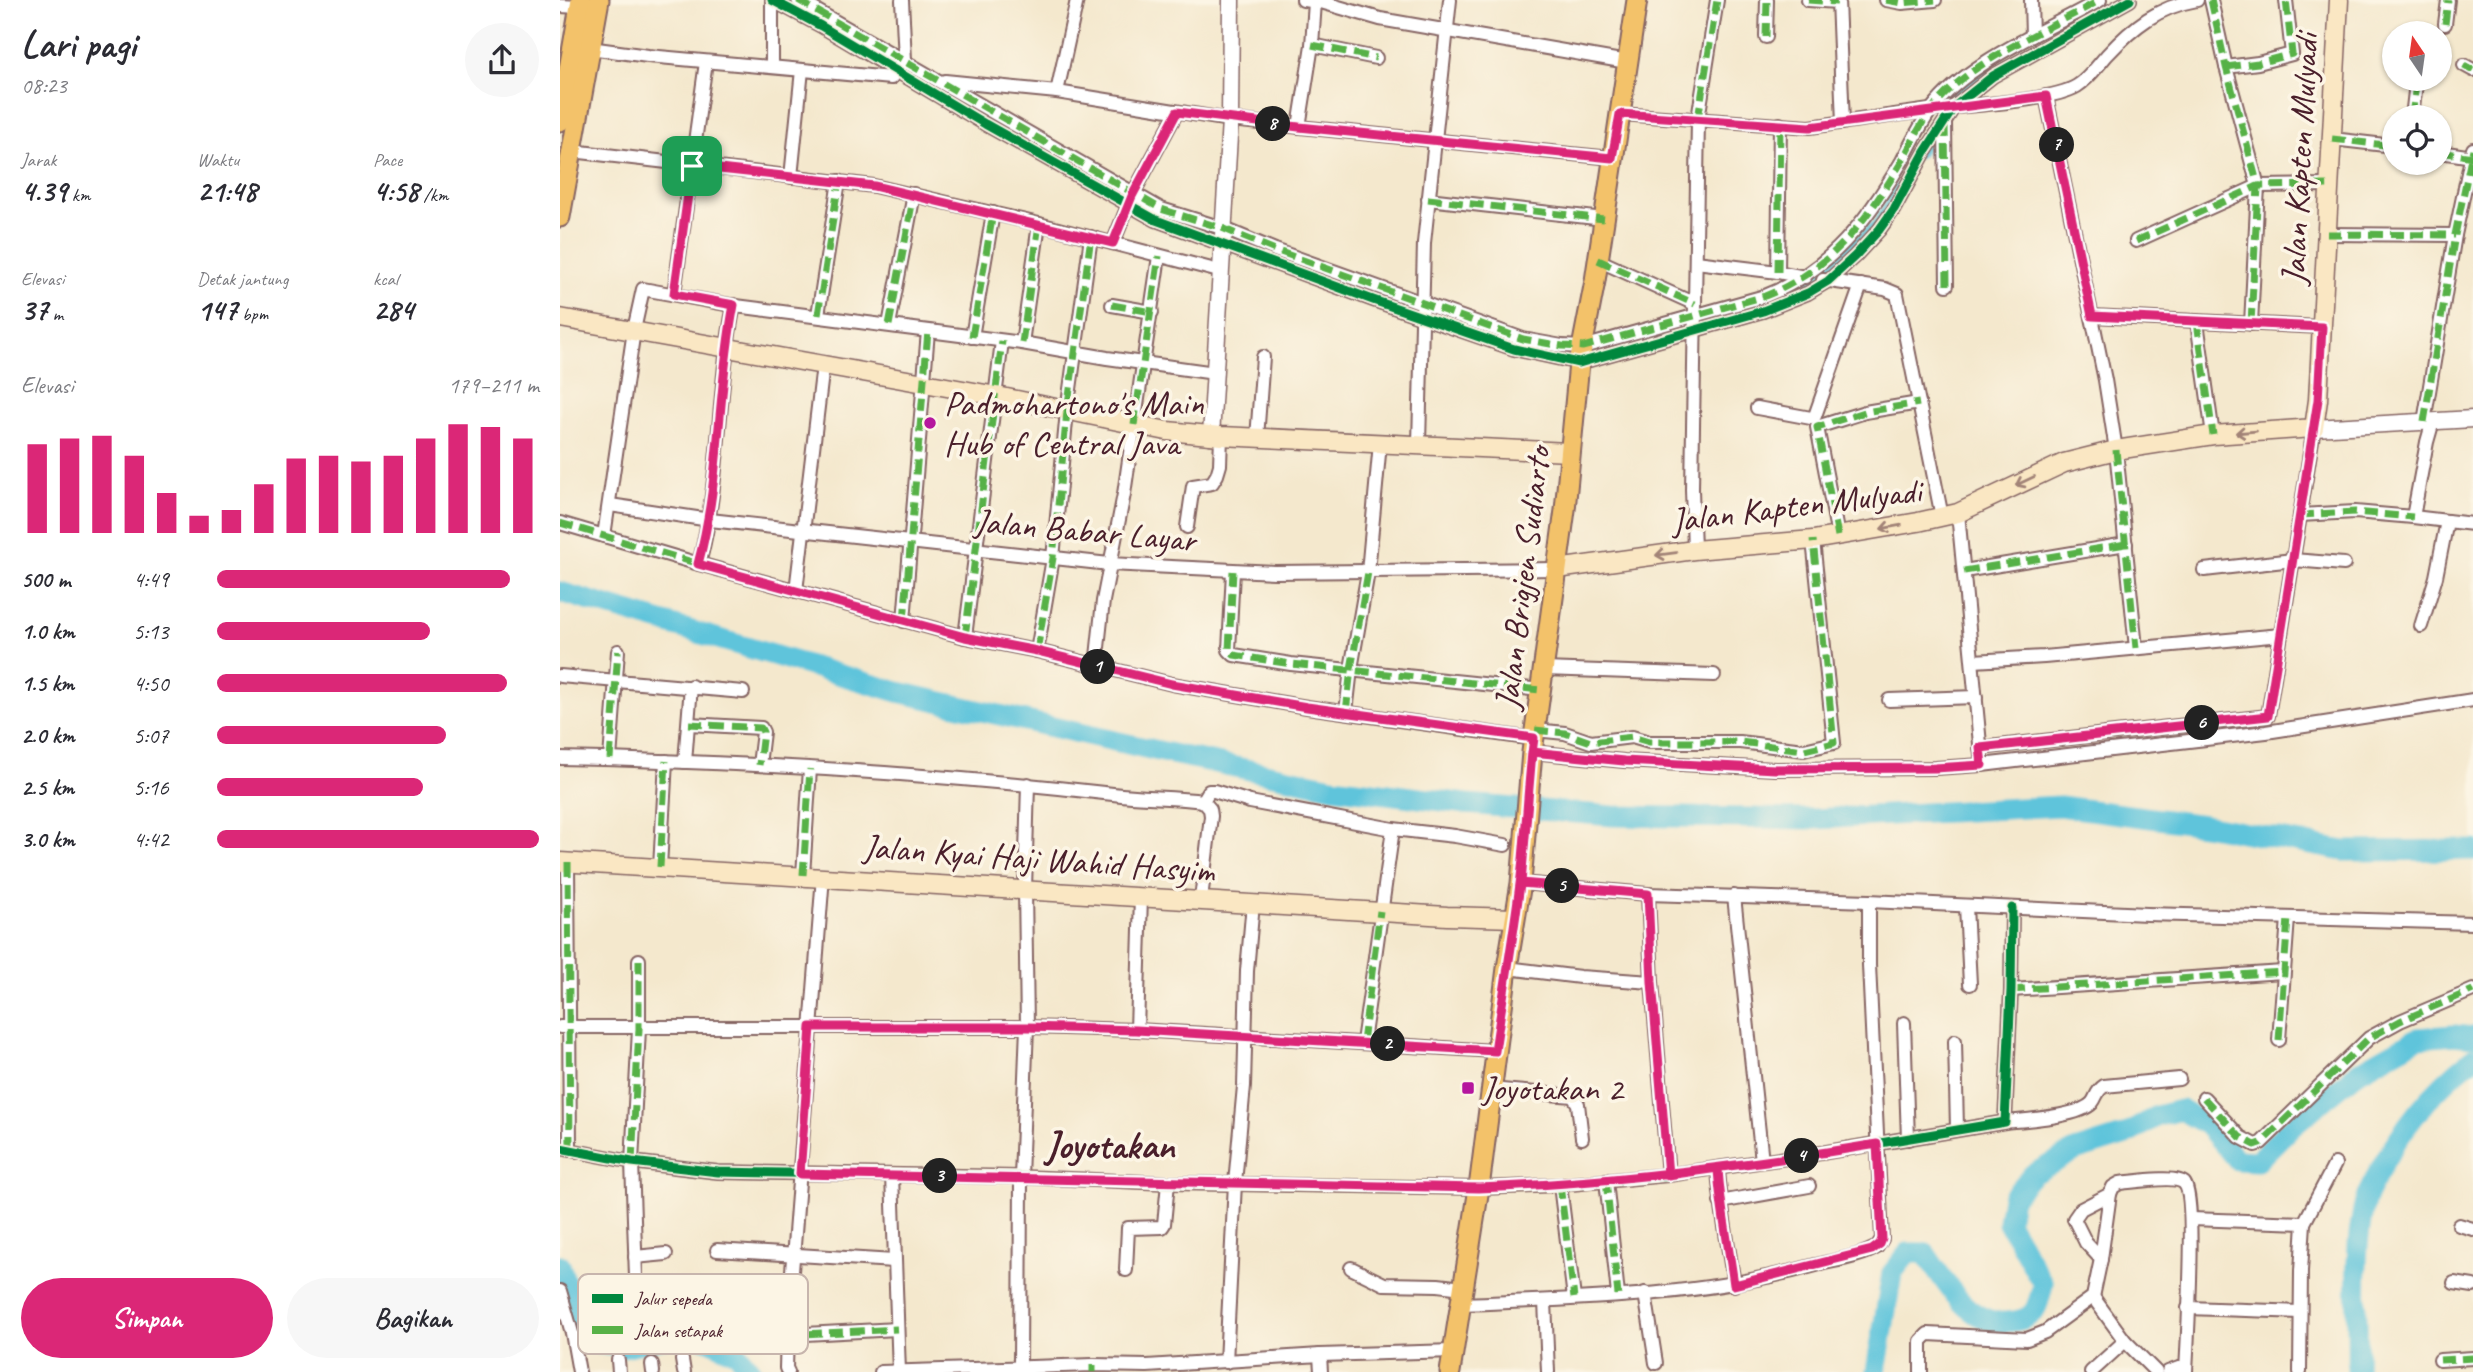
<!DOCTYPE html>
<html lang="id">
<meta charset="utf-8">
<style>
body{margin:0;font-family:Caveat,sans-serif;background:#f7f7f7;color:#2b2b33;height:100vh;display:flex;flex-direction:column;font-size:26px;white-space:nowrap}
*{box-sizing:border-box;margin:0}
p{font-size:23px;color:#7c7c81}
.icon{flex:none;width:38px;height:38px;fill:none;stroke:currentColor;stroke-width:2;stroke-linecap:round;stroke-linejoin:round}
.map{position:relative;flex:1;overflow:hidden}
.sheet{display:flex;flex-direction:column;background:#fff;width:560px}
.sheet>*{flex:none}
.needle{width:46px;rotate:347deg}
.tools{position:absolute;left:1822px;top:21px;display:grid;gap:14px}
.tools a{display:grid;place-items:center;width:70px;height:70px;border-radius:50%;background:#fff;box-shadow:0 2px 5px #0004;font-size:35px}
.pin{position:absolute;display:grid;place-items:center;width:60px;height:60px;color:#fff;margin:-30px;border-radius:14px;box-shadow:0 4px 10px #0006}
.km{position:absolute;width:35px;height:35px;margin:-18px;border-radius:50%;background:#222;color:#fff;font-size:19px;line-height:35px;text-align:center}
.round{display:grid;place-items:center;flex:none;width:74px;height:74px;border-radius:37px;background:#f7f7f7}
.overview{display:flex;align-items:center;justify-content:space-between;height:119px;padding:0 21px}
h1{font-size:38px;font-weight:700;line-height:52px}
.figures{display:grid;grid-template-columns:repeat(3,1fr);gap:10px;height:119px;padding:7px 21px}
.figures div{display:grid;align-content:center}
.figures b{font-size:30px;font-weight:700}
.figures small{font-size:19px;font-weight:400}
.figures p{font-size:19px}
.chart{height:196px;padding:14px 21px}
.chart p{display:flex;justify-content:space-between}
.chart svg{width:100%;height:126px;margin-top:7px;stroke:#db2777;stroke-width:6}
.primary-button{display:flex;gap:14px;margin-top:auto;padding:14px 21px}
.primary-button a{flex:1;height:80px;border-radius:42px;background:#db2777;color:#fff;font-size:28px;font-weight:700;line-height:80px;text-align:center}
.primary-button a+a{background:#f7f7f7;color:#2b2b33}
ul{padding:0 21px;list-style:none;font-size:23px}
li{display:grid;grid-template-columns:112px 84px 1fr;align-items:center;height:52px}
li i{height:18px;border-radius:9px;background:#db2777}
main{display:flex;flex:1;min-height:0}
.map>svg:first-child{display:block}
</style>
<main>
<section class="sheet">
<div class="overview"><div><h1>Lari pagi</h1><p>08:23</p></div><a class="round"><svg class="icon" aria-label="share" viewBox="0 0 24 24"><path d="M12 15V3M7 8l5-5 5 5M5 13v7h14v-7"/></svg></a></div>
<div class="figures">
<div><p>Jarak</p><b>4.39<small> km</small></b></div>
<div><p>Waktu</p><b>21:48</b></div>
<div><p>Pace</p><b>4:58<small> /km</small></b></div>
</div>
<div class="figures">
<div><p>Elevasi</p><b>37<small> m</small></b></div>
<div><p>Detak jantung</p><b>147<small> bpm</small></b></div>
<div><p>kcal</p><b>284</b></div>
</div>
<div class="chart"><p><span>Elevasi</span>179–211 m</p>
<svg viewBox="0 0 160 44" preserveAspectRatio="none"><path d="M5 44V13M15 44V11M25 44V10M35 44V17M45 44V30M55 44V38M65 44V36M75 44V27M85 44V18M95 44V17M105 44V19M115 44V17M125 44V11M135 44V6M145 44V7M155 44V11"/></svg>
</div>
<ul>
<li><b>500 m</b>4:49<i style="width:91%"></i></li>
<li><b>1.0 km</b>5:13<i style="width:66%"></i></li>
<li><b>1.5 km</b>4:50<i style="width:90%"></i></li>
<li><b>2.0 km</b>5:07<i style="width:71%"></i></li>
<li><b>2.5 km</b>5:16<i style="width:64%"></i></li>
<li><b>3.0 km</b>4:42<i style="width:100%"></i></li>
</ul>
<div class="primary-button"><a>Simpan</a><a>Bagikan</a></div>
</section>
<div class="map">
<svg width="1913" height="1372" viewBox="0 0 1913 1372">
<rect width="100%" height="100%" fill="#fcf5e5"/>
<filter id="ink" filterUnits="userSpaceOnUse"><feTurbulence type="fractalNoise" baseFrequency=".0143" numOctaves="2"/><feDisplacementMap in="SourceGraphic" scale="14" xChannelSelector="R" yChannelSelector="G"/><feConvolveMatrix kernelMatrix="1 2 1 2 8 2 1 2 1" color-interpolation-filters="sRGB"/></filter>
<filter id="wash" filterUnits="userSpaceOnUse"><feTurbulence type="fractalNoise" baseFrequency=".00686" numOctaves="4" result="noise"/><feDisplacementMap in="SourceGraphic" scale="28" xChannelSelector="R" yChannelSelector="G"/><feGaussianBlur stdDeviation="1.57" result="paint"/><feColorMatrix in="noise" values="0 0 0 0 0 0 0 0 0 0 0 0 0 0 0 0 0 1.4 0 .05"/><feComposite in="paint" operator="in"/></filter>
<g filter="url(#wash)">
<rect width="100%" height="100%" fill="#f4e8cd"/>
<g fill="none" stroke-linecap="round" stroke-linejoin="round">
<g stroke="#5ec4db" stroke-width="12">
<path d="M319 54 485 151"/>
<path d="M1359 152 1384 107 1427 66"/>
<path d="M611 220 671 238"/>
<path d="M779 279 904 325 922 334"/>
<path d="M1237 286 1258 275 1319 223 1338 189"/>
<path d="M1142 323 1198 303"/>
</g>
<g stroke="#5ec4db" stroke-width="21">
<path d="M0 592 338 692 612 754 772 787 907 804 1053 816 1253 819 1500 806 1644 825 1784 851 1913 850"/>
<path d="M0 1265 24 1342 63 1347 103 1338 132 1335 152 1341 178 1354 192 1372"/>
<path d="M1316 1372 1332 1273 1348 1253H1365C1386 1282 1407 1325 1447 1322 1476 1320 1477 1309 1483 1284L1448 1222 1452 1198 1473 1174 1515 1151 1566 1135 1597 1116 1621 1110 1647 1125 1677 1160 1697 1161 1731 1127 1798 1072 1858 1038 1894 1035 1913 1037"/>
<path d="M1797 1372C1799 1316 1791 1257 1805 1202 1807 1193 1813 1185 1816 1177 1839 1131 1872 1090 1913 1058"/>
</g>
</g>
</g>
<g filter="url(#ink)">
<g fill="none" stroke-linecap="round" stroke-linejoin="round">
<defs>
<g id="minor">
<path d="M212 0 261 26 425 124 596 220 813 300 954 349 1019 363 1203 311 1248 293 1268 281 1295 256 1319 230 1334 209 1365 152 1394 107 1433 76 1570 0"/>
<path d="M238 0 601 209 662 228 715 250 963 339 1002 346 1023 347 1205 296C1271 270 1307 220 1342 161 1351 144 1360 125 1371 110 1409 60 1486 31 1540 0"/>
<path d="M743 0 761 2 820 19 1067 62"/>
<path d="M1248 0 1277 2"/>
<path d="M1278 0 1283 123"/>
<path d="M1326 0 1342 3 1375 0"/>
<path d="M1471 0 1472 36"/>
<path d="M1651 0 1666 67 1698 186 1691 324"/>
<path d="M0 6 20 7"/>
<path d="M1885 24 1888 0"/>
<path d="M1206 37 1207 0"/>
<path d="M752 45 816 58"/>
<path d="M30 48 88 56 331 78 345 60 342 0"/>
<path d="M1904 65 1913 70"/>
<path d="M212 66V0"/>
<path d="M1666 67 1698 63 1732 54 1726 0"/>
<path d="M385 81 497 92 670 120 1052 158"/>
<path d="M497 92 517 0"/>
<path d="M1486 96 1545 380 1556 450 1576 648"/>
<path d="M1395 107C1424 104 1494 100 1517 86 1529 79 1538 65 1547 55 1574 26 1598 7 1637 0"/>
<path d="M1060 114 1250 127 1377 109"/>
<path d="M1852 117 1856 83"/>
<path d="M1385 122 1387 285"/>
<path d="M739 127 752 45 755 2"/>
<path d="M1772 139 1834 146"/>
<path d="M12 151 314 186 479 224 659 271"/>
<path d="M1880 152 1913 157"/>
<path d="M231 177 242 70"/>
<path d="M868 199 1044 219"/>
<path d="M1767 234 1895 235"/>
<path d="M1576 241 1698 186 1769 185"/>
<path d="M553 243 572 196 617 112"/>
<path d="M1038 260 1135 304"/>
<path d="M1136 262 1218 272 1245 277"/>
<path d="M1218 272 1220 124"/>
<path d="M1263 280 1325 289 1337 294 1382 517"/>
<path d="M114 294 146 62"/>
<path d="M552 305 592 312"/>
<path d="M258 315 279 181"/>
<path d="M1532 316 1762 327"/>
<path d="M1637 322 1653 435"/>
<path d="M329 325 354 194"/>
<path d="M412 337 433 213"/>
<path d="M462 343 479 224"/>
<path d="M1197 408 1251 418 1255 416 1301 285"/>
<path d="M1873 421 1867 442 1853 517 1913 524"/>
<path d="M1864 422 1895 235 1913 149"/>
<path d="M697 438 703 357"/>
<path d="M859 444 864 243 890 0"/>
<path d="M50 505 150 520 549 564 715 572 997 569"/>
<path d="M1398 513 1422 765"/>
<path d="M1740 515 1795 512 1853 517"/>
<path d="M0 523 139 564 405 637 477 651 612 684 747 707 974 739"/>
<path d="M627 527 633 486 652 483 657 475 660 465 661 436"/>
<path d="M44 536 74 330 83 289 176 306 462 343 547 358 655 373"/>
<path d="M1278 536 1257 427 1305 412 1359 403"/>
<path d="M1134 550 1132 489 1138 119 1157 0"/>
<path d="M139 564C161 480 157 391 174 305"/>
<path d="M1644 570 1733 560 1784 564"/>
<path d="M673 571 669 650 674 655 731 664 981 690"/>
<path d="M1404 571 1566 544"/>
<path d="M236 591 263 365"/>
<path d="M344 621 368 331"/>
<path d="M1861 626 1876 577 1887 521"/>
<path d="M405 637 442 341"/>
<path d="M477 651 493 558 507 411 531 237"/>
<path d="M1413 661 1484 657 1721 635"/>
<path d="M536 666 543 601 564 494 599 256"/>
<path d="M984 669 1154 675"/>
<path d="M0 676 183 692"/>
<path d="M1329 700 1416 697"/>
<path d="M786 712 791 669 808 572 820 443"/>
<path d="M129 724 201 728 203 732 199 765"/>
<path d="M975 730 1005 733 1031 742 1072 737 1089 742H1180L1244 750 1274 743 1253 540"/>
<path d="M1420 748 1708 716 1754 428"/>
<path d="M972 752 1064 761 1215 769 1375 768 1422 765 1706 732 1913 700"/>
<path d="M0 758C185 762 370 773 553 794 583 798 613 797 643 801L650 809 651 816 641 899"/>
<path d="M50 759 58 651"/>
<path d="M125 762 131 686"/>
<path d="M643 801 649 791H654L690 802 833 829 895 836 945 845"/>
<path d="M8 862 10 1150"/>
<path d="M100 867 106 761"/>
<path d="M243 875 250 769"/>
<path d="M961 883 1088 894 1309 901 1587 914 1913 923"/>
<path d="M1088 894 1092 982 1108 1175"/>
<path d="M1174 896 1202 1161"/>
<path d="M1406 906 1410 984"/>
<path d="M79 960V1029L72 1162 76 1277 84 1340"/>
<path d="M947 968 1020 977 1092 982"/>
<path d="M1451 990 1723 972"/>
<path d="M1344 1023 1348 1139"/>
<path d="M0 1027H467L577 1030 935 1051"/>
<path d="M577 1030 581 896"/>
<path d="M1719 1040 1728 918"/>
<path d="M1395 1041 1397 1129"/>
<path d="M803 1042 833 829"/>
<path d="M930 1089 1013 1096 1018 1104 1022 1138"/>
<path d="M1644 1098 1680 1137 1695 1145 1701 1143 1809 1038 1840 1021 1913 990"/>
<path d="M1445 1122C1464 1120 1519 1117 1532 1103 1537 1097 1536 1091 1544 1086L1619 1079"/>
<path d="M0 1148 72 1162 158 1172 461 1177 608 1183 919 1188 1000 1185 1108 1175 1261 1153 1445 1122 1451 990 1452 908"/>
<path d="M1158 1168C1160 1208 1169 1246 1174 1285"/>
<path d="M332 1175 339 1372"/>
<path d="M1046 1180 1058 1295"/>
<path d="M1000 1185 1014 1298"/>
<path d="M1160 1202 1249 1186"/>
<path d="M1631 1219 1744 1223"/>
<path d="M1899 1225 1913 1229"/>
<path d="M157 1250 334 1261"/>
<path d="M75 1257 106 1254"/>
<path d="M1541 1259 1526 1243 1514 1219 1521 1209 1550 1194"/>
<path d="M791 1268 824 1284 878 1285 903 1288"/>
<path d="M566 1270 568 1228 602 1227 604 1224 608 1183"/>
<path d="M1894 1283 1913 1286"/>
<path d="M0 1291 12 1333 19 1372"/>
<path d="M1085 1293 1096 1363"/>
<path d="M1533 1297 1565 1341 1596 1372"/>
<path d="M985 1301 988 1372"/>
<path d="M901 1304C1020 1299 1141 1297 1256 1265 1276 1260 1300 1257 1317 1247L1322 1239 1309 965V901"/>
<path d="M1628 1308 1740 1312"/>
<path d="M139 1328 153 1299 231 1301"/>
<path d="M227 1335 337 1329"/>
<path d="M760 1355 761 1372"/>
<path d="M58 1360 59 1372"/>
<path d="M122 1360 124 1372"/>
<path d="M1880 1360 1913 1358"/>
<path d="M666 1362 675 1183 684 1086 687 971 693 903"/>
<path d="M92 1364 93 1372"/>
<path d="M460 1368 461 1177 467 1027 465 889 468 784"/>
<path d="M228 1372 226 1368 227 1335 263 876"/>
<path d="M321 1372 533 1365 587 1366 760 1355 894 1351"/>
<path d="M1361 1372V1341L1368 1334 1467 1339 1485 1332 1533 1297 1541 1259 1550 1194 1553 1187 1560 1183C1572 1182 1616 1175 1624 1183 1637 1195 1627 1346 1626 1372"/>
<path d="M1531 1372 1565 1341"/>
<path d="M1608 1372 1619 1368 1626 1369"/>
<path d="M1740 1372 1741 1271 1744 1223 1775 1164"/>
</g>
<g id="tertiary">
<path d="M1754 428 1913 419"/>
<path d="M651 436 670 120 671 0"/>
</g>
<g id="secondary">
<path d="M0 318 437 396 607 431 661 436 1009 452"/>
<path d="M997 569 1134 550 1253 540 1358 522 1398 513 1504 463 1556 450 1653 435 1754 428 1758 400 1779 0"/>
<path d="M0 862 887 916 955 918"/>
</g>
<g id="primary">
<path d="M0 121 21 0"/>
<path d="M0 217 39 0"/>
<path d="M890 1372 919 1188 947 968 961 883 972 752 1005 510 1019 363 1035 281 1077 0"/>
</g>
</defs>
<use href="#minor" stroke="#866564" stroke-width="16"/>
<use href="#tertiary" stroke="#866564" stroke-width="19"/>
<use href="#secondary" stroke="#866564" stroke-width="21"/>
<use href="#primary" stroke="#866564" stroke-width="23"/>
<use href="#minor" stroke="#fff" stroke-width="12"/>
<use href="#tertiary" stroke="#fff" stroke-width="16"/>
<use href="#secondary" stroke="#fae7c3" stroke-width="18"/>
<use href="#primary" stroke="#f3c26a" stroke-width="19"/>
<g stroke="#57b146" stroke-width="7" stroke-dasharray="14 7" stroke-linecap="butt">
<path d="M238 0 601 209 662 228 715 250 963 339 1002 346 1023 347 1205 296C1271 270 1307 220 1342 161 1351 144 1360 125 1371 110 1409 60 1486 31 1540 0"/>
<path d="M1248 0 1277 2"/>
<path d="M1326 0 1342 3 1375 0"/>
<path d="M1651 0 1666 67 1698 186 1691 324"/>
<path d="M1885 24 1888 0"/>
<path d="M1206 37 1207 0"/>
<path d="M752 45 816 58"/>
<path d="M1904 65 1913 70"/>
<path d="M1666 67 1698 63 1732 54 1726 0"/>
<path d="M1852 117 1856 83"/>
<path d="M1138 119 1157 0"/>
<path d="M1385 124 1387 285"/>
<path d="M1772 139 1834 146"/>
<path d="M1880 152 1913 157"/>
<path d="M868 199 1044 219"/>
<path d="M1767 234 1895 235"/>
<path d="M1576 241 1698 186 1769 185"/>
<path d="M1038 260 1135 304"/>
<path d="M1218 272 1220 124"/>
<path d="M552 305 592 312"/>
<path d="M258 315 279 181"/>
<path d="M1532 316 1762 327"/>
<path d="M1637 322 1653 435"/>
<path d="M329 325 354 194"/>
<path d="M412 337 433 213"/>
<path d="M462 343 479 224"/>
<path d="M1864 422 1895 235 1913 149"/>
<path d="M574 425 599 256"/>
<path d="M1556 450 1576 648"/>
<path d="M1740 515 1795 512 1853 517"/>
<path d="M0 523 139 564 405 637 477 651 612 684 747 707 974 739"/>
<path d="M1278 536 1257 427 1305 412 1359 403"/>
<path d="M673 571 669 650 674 655 731 664 981 690"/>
<path d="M1404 571 1566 544"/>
<path d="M344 621 368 331"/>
<path d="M405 637 442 341"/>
<path d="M477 651 493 558 507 411 531 237"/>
<path d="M786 712 791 669 808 572"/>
<path d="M129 724 201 728 203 732 199 765"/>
<path d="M975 730 1005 733 1031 742 1072 737 1089 742H1180L1244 750 1274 743 1253 540"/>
<path d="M50 759 58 651"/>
<path d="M8 862 10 1150"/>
<path d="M100 867 106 761"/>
<path d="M243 875 250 769"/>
<path d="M1451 990 1723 972"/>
<path d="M1719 1040 1728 918"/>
<path d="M803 1042 820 911"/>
<path d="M1644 1098 1680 1137 1695 1145 1701 1143 1809 1038 1840 1021 1913 990"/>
<path d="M72 1162 79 1029V960"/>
<path d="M1046 1180 1058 1295"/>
<path d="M1000 1185 1014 1298"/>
<path d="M227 1335 337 1329"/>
<path d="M1880 1360 1913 1358"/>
<path d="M533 1365V1372"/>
</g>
<defs>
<g id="cycleway">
<path d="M212 0 261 26 425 124 596 220 813 300 954 349 1019 363 1203 311 1248 293 1268 281 1295 256 1319 230 1334 209 1365 152 1394 107 1433 76 1570 0"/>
<path d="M0 1148 72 1162 158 1172 461 1177 608 1183 919 1188 1000 1185 1108 1175 1261 1153 1445 1122 1451 990 1452 908"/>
</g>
</defs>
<use href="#cycleway" stroke="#fcf5e5" stroke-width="13"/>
<use href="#cycleway" stroke="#00873e" stroke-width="9"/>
</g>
<defs><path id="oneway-shaft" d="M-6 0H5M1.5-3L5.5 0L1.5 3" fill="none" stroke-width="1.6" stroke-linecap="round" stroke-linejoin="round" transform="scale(1.75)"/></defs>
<g stroke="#a28377">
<use href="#oneway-shaft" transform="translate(1686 432) rotate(175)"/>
<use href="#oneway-shaft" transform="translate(1465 481) rotate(154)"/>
<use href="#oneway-shaft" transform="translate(1331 527) rotate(170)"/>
<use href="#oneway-shaft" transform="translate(1106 554) rotate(173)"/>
</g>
</g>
<g fill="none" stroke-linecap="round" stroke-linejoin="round" filter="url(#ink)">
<defs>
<path id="route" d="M132 166 114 294 174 305C157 391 161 480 138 564L405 637 477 651 612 684 747 707 974 738C967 787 967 836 960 884 953 940 943 995 935 1051L576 1030 467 1027H251L240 1174 919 1188C1053 1183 1185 1166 1317 1144L1322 1239 1320 1244 1312 1250 1174 1285C1169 1246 1160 1207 1158 1168L1108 1175 1092 982 1088 894 961 883 972 752 1064 761 1215 769 1375 768 1422 765 1420 748 1708 716 1758 400 1762 327 1532 316 1486 96 1250 127 1060 114 1052 158 739 127 617 112 572 196 553 243 314 186 132 166"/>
</defs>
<use href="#route" stroke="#fff" stroke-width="14"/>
<use href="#route" stroke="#db2777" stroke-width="9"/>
</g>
<g fill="#b5179e" stroke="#fcf5e5" stroke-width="2.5">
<circle cx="370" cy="423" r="7"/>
<rect x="901" y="1081" width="14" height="14" rx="3.5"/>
</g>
<g text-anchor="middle" stroke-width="7" stroke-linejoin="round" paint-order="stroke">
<g font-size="35" fill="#4a1f2b" stroke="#fcf5e5">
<text transform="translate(1739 159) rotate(-87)" y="12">Jalan Kapten Mulyadi</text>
<text transform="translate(1236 505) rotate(-7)" y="12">Jalan Kapten Mulyadi</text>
<text transform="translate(525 530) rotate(5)" y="12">Jalan Babar Layar</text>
<text transform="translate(962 578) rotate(-83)" y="12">Jalan Brigjen Sudiarto</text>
<text transform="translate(479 858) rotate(4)" y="12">Jalan Kyai Haji Wahid Hasyim</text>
</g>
<g font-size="35" fill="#4a1f2b" stroke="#fcf5e5" text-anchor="start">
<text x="384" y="415">Padmohartono's Main<tspan x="384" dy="40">Hub of Central Java</tspan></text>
<text x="922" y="1100">Joyotakan 2</text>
</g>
<g font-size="38" font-weight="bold" fill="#4a1f2b" stroke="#fcf5e5">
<text x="550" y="1158">Joyotakan</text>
</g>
</g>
<rect x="18" y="1274" width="230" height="80" rx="10" fill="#fcf5e5" stroke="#c7b5ad" stroke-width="2"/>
<rect x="32" y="1294" width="31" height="9" fill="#00873e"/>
<rect x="32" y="1326" width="31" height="8" fill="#57b146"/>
<g font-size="19" fill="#4a1f2b">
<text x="75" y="1305">Jalur sepeda</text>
<text x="75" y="1337">Jalan setapak</text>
</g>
</svg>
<div class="tools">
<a><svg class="needle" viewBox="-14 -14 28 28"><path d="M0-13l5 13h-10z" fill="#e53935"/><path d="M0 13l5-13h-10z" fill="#7c7c81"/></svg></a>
<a><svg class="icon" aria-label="locate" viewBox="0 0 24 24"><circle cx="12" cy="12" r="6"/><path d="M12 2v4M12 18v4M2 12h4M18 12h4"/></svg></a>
</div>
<div class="pin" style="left:132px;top:166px;background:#1e9e55"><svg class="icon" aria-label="arrive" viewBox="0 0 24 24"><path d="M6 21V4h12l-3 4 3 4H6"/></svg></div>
<b class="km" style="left:538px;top:667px">1</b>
<b class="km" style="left:828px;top:1044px">2</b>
<b class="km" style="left:380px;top:1176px">3</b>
<b class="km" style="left:1242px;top:1156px">4</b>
<b class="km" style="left:1002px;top:886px">5</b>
<b class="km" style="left:1642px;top:723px">6</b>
<b class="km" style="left:1497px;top:145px">7</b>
<b class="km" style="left:713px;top:124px">8</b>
</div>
</main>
